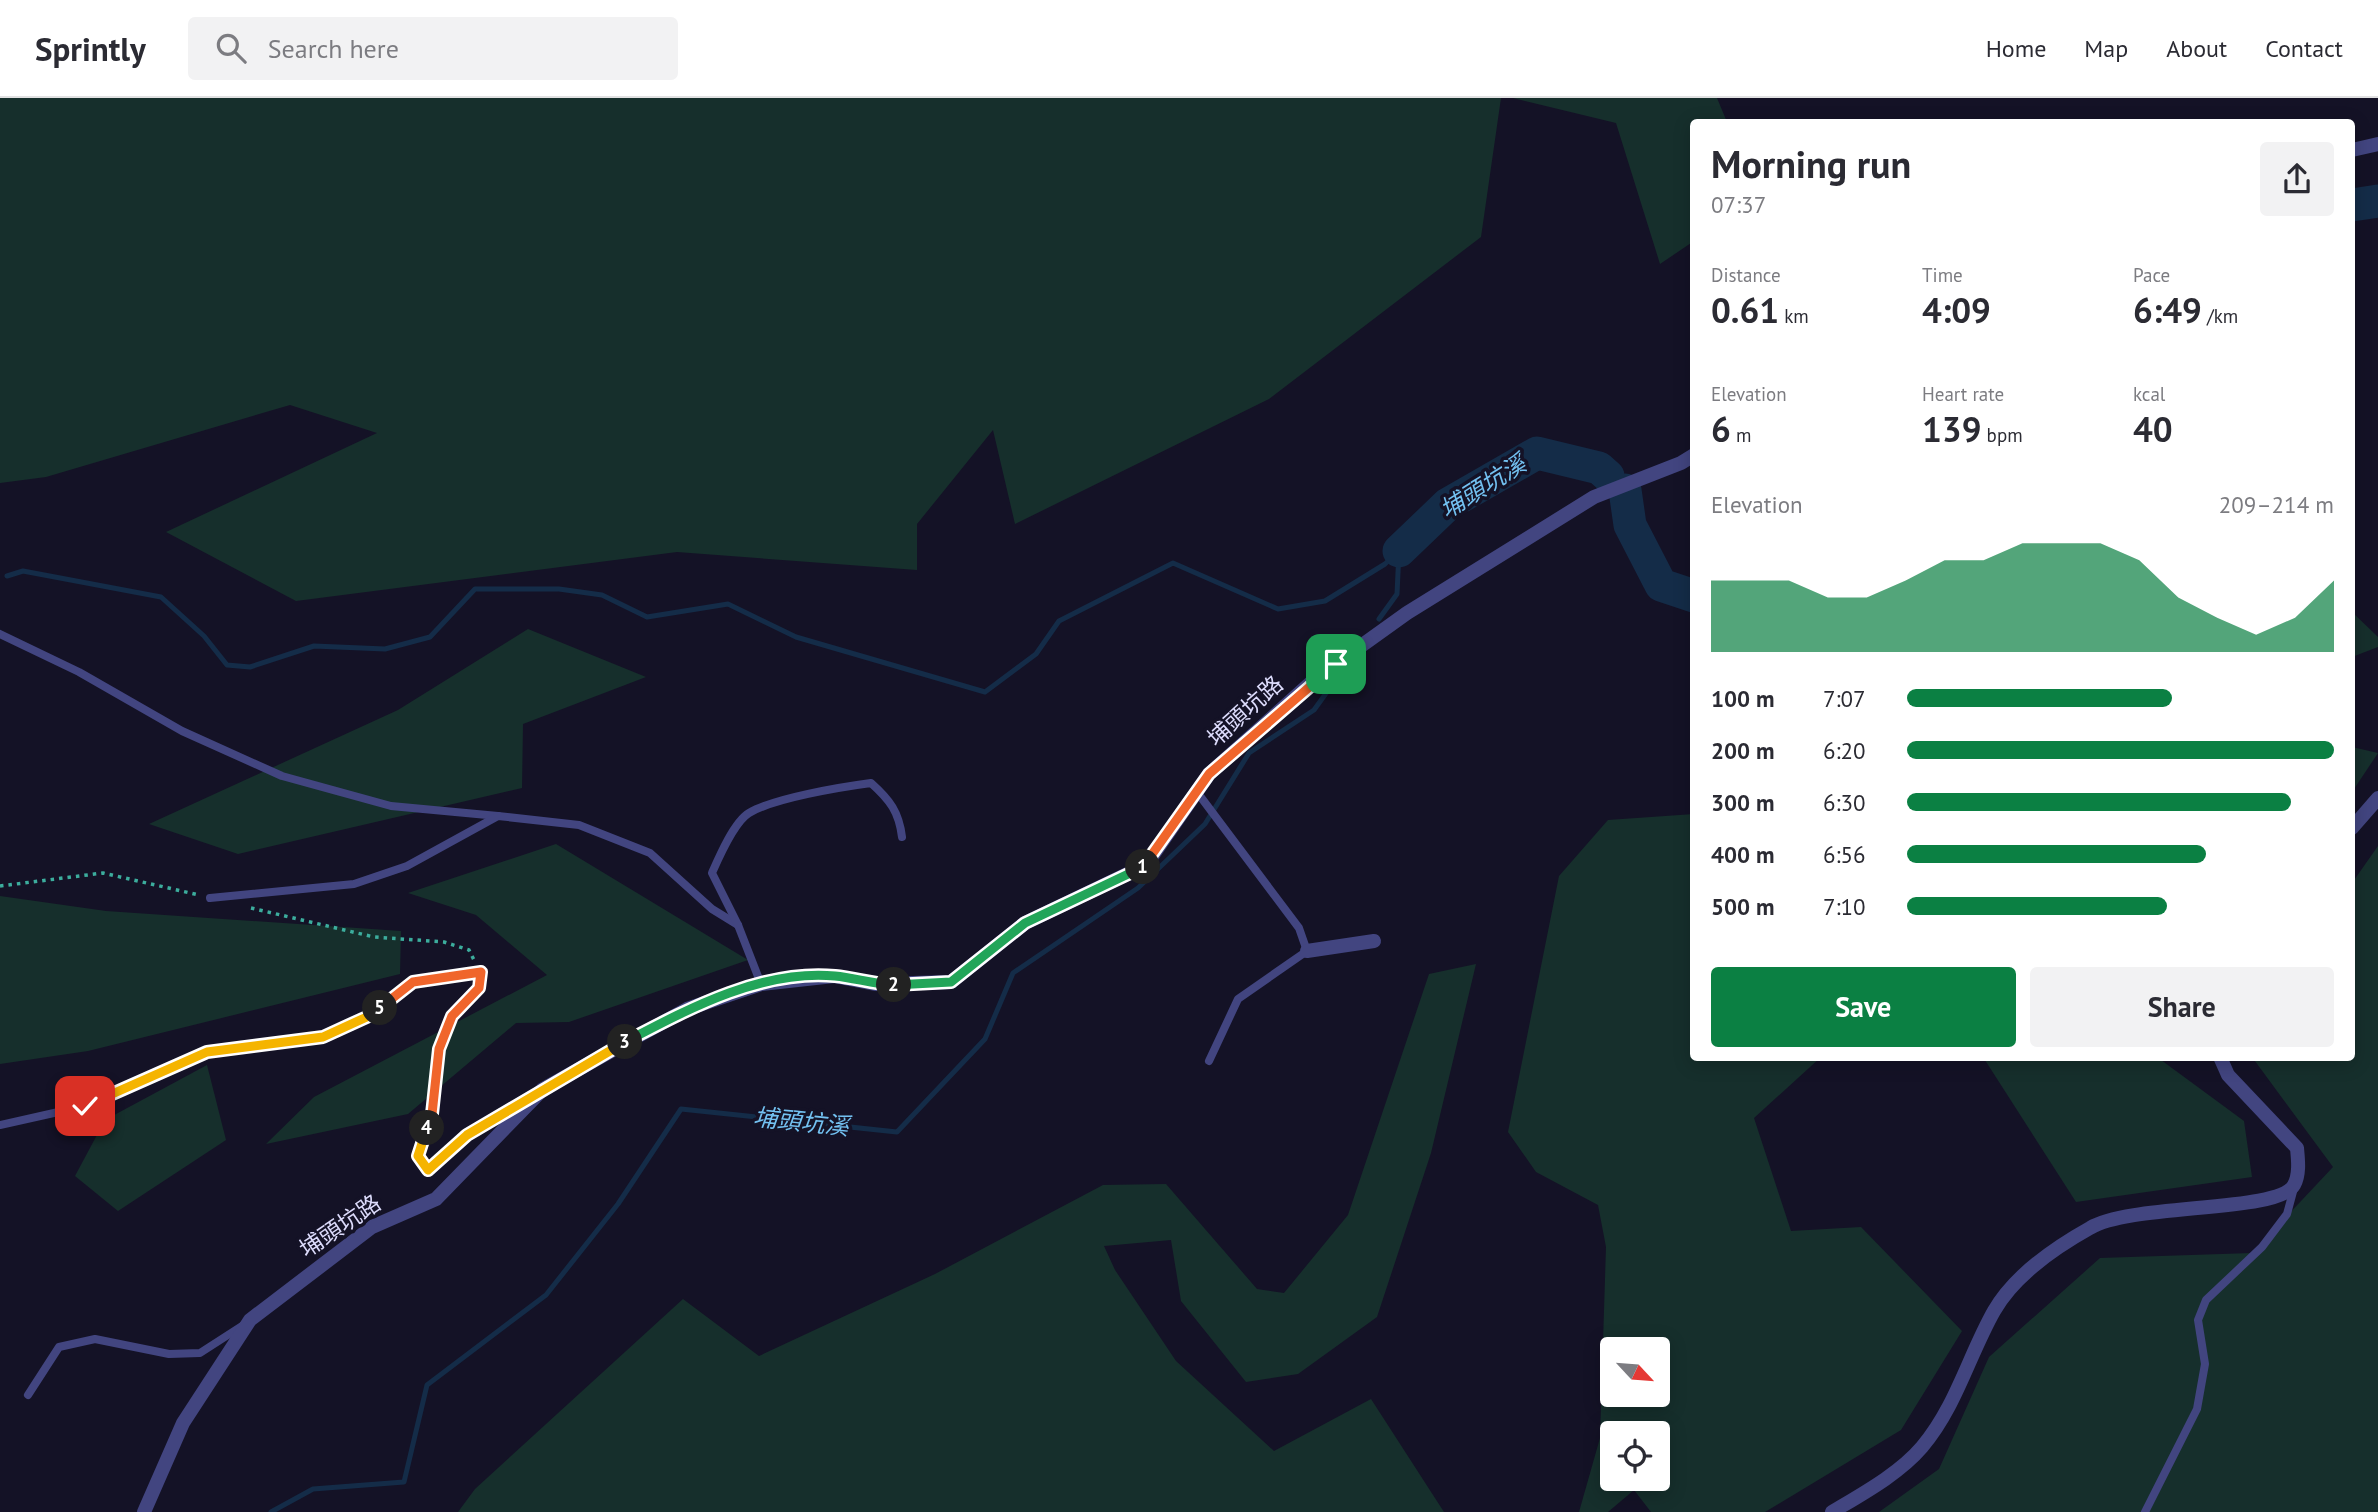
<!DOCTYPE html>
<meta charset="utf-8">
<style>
body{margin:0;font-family:"PT Sans","Noto Sans TC",sans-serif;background:#f2f2f3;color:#2b2b33;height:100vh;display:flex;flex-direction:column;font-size:26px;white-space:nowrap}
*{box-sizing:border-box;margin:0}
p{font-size:23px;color:#7c7c81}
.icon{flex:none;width:38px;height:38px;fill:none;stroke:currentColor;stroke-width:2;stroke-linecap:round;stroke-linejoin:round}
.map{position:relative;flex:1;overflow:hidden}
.sheet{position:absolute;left:1690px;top:21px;width:665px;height:942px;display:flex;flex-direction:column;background:#fff;border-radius:7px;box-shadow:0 4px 18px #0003}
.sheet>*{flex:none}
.needle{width:46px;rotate:116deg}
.controls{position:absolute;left:1600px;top:1239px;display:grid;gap:14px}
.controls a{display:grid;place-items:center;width:70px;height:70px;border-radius:7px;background:#fff;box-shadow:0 4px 18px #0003;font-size:35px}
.pin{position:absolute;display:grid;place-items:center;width:60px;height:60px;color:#fff;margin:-30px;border-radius:14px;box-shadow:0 4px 10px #0006}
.km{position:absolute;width:35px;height:35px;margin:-18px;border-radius:50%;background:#222;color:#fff;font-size:19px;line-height:35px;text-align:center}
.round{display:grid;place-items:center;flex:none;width:74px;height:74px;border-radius:7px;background:#f2f2f3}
.head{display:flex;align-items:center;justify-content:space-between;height:119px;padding:0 21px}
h1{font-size:38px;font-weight:600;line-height:52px}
.metrics{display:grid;grid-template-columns:repeat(3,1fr);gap:10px;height:119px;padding:7px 21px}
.metrics div{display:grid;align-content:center}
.metrics b{font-size:35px;font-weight:600}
.metrics small{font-size:19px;font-weight:400}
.metrics p{font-size:19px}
.chart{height:196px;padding:14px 21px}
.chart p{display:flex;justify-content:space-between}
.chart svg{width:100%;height:126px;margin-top:7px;fill:#0b8043;opacity:.7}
.cta{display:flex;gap:14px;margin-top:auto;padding:14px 21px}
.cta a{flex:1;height:80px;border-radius:7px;background:#0b8043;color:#fff;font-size:28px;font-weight:600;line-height:80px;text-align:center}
.cta a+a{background:#f2f2f3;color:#2b2b33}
ul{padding:0 21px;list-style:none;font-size:23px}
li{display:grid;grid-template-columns:112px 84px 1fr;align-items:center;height:52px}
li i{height:18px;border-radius:9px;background:#0b8043}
header{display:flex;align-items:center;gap:42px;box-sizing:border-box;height:98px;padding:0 35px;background:#fff;border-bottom:2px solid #e1e1e2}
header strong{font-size:33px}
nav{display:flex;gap:38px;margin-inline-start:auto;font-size:24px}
.search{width:490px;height:63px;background:#f2f2f3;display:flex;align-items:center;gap:18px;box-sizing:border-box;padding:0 24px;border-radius:7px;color:#7c7c81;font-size:26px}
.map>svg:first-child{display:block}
</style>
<header>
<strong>Sprintly</strong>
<div class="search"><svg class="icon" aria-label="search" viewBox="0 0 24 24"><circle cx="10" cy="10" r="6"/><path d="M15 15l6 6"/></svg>Search here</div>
<nav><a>Home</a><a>Map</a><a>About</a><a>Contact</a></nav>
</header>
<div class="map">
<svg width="2378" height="1414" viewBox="0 0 2378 1414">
<rect width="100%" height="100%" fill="#141226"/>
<g fill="#162f2c" fill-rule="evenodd">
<path d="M0 0H1501L1481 139 1269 301 1015 426 993 332 917 426V472L677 454 296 503 166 434 377 335 290 307 46 379 0 385Z"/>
<path d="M1513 0H1717L1727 24H1694V143L1660 166 1616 25Z"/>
<path d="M2352 514 2378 539V549L2352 559Z"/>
<path d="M528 531 646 579 523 626 522 690 238 756 149 726 398 612Z"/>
<path d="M2352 649 2378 655 2352 694Z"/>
<path d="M1694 716V959H1821L1754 1020 1791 1133 1861 1129 1962 1233 1901 1332 1765 1414H1651L1634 1392 1608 1414H1579L1600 1340 1606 1149 1598 1107 1536 1074 1508 1034 1559 778 1608 722ZM1612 1251H1657V1297H1612ZM1612 1335H1657V1381H1612Z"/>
<path d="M556 746 748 862 569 924 516 925 408 1016 266 1046 314 999 547 877 476 817 408 795Z"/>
<path d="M2378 748V1414H1879L1939 1371 1989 1259 2100 1160 2252 1155 2333 1069 2252 959H2352V785Z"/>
<path d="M0 798 106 813 401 833 400 876 88 953 0 966Z"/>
<path d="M1476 866 1431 1055 1377 1219 1298 1276 1246 1284 1181 1203 1171 1142 1104 1148 1115 1172 1176 1263 1274 1353 1371 1301 1444 1414H458L475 1391 683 1201 759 1258 935 1176 1103 1087 1166 1086 1257 1191 1284 1195 1348 1117 1429 876Z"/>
<path d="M1983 959H2157L2244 1023 2252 1079 2076 1104Z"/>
<path d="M207 967 226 1042 118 1113 75 1078 105 1022Z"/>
</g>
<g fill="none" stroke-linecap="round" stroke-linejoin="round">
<g stroke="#142c48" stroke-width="5">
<path d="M7 478 23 473 161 499 204 538 227 567 250 569 314 548 385 551 430 539 475 491H559L602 497 647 519 728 506 796 539 985 594 1036 556 1059 523 1173 465 1278 511 1325 503 1385 466 1399 453"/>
<path d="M1379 521 1397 496 1399 453"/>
<path d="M271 1414 313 1391 404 1384 427 1287 546 1197 618 1106 681 1011 897 1034 985 941 1013 875 1138 790 1205 726 1249 655 1314 612 1337 580"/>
</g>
<g stroke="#142c48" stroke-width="33">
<path d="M2352 107 2378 103"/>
<path d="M1625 392 1630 427 1661 487 1694 498"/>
<path d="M1399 453 1448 406 1537 355 1599 370 1608 378"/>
</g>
<g stroke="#3cad9d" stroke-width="3.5" stroke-dasharray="3.5 5" stroke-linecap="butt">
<path d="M0 788 103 775 199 797"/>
<path d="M251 810 374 839 444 844 469 852 474 862"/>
<path d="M480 885 479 890 452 918 438 951 432 1016 418 1058 428 1072 467 1037 485 1026"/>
</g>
<g stroke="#424580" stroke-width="8">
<path d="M0 536 79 574 182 633 282 678 391 708 498 718"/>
<path d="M1197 694 1299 830 1307 853 1238 901 1209 963"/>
<path d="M210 800 354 786 407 768 498 718 579 727 650 755 712 811 738 827"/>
<path d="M761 886 738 827 712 775C719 759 734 724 749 715 774 700 841 689 871 685 890 702 899 714 902 739"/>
<path d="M0 1027 85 1008 207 954 323 938 369 918 413 884 481 874"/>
<path d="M28 1297 59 1249 95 1241 169 1256 200 1255 245 1226"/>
<path d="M2145 1414 2197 1311 2205 1266 2198 1222 2206 1202 2262 1149 2287 1116 2294 1090"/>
</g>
<g stroke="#424580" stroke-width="14">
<path d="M2352 52 2378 46"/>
<path d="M2352 730 2378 700"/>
<path d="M1307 853 1374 843"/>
<path d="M144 1414 183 1325 250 1222 372 1129 436 1101 543 991 687 911 761 886 834 878 875 886 951 884 1025 825 1146 767 1209 676 1315 581 1407 515 1594 399 1681 365 1694 357"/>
<path d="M1832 1414C1862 1396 1899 1376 1922 1349 1956 1309 1969 1257 1994 1213 2014 1178 2056 1149 2090 1130 2132 1105 2279 1115 2294 1087 2300 1076 2298 1061 2297 1050L2228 977 2220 959"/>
</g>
</g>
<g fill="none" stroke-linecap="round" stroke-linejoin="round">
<defs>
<path id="split-1" d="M1143 769 1209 676 1336 566"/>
<path id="split-2" d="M894 887 951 884 1025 825 1143 769"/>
<path id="split-3" d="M625 944C688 911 762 871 835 878 855 880 873 886 894 887"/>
<path id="split-4" d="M427 1030 418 1058 428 1072 467 1037 625 944"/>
<path id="split-5" d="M380 910 413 884 481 874 479 890 452 918 439 951 432 1016 427 1030"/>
<path id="split-6" d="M85 1008 207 954 323 939 369 918 380 910"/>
</defs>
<use href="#split-1" stroke="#fff" stroke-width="14"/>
<use href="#split-2" stroke="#fff" stroke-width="14"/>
<use href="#split-3" stroke="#fff" stroke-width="14"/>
<use href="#split-4" stroke="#fff" stroke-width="14"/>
<use href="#split-5" stroke="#fff" stroke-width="14"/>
<use href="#split-6" stroke="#fff" stroke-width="14"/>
<use href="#split-1" stroke="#f0652b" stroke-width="9"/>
<use href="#split-2" stroke="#22a559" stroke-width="9"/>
<use href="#split-3" stroke="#22a559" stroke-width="9"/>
<use href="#split-4" stroke="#f5b400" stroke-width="9"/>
<use href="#split-5" stroke="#f0652b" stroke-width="9"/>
<use href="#split-6" stroke="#f5b400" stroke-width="9"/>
</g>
<g text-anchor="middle" stroke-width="7" stroke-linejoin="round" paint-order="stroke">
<g font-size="23" fill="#dcdbfb" stroke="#141226">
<text transform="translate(1245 613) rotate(-42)" y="8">埔頭坑路</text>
<text transform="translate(340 1128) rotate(-34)" y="8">埔頭坑路</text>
</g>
<g font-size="24" font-style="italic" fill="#73c1f1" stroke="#141226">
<text transform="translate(1483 389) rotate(-32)" y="8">埔頭坑溪</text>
<text transform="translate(801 1024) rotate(6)" y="8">埔頭坑溪</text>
</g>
</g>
</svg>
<div class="controls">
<a><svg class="needle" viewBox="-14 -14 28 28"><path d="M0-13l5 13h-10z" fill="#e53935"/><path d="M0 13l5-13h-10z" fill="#7c7c81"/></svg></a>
<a><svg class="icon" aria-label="locate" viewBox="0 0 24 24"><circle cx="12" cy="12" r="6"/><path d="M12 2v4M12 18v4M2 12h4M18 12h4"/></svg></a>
</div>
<div class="pin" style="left:1336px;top:566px;background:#1e9e55"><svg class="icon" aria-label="arrive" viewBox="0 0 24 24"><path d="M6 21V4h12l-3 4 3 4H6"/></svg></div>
<div class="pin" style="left:85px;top:1008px;background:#d93025"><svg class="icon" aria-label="check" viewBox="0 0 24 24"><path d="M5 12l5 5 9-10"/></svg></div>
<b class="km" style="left:1143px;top:769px">1</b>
<b class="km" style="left:894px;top:887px">2</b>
<b class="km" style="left:625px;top:944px">3</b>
<b class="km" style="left:427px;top:1030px">4</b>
<b class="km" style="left:380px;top:910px">5</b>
<section class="sheet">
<div class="head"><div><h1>Morning run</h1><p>07:37</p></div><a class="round"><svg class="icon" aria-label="share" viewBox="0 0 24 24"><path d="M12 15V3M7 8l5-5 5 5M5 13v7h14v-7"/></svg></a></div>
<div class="metrics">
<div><p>Distance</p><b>0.61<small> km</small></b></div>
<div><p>Time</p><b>4:09</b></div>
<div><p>Pace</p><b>6:49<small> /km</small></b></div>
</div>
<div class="metrics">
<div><p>Elevation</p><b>6<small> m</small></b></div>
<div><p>Heart rate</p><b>139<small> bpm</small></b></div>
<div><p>kcal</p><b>40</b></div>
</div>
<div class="chart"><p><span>Elevation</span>209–214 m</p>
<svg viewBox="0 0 160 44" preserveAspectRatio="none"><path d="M0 44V19L10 19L20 19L30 25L40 25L50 19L60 12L70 12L80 6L90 6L100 6L110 12L120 25L130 32L140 38L150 32L160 19V44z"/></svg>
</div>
<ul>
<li><b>100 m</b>7:07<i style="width:62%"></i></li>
<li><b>200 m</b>6:20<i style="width:100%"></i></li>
<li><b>300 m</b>6:30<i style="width:90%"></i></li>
<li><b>400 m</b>6:56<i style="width:70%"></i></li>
<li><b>500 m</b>7:10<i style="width:61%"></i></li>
</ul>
<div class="cta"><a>Save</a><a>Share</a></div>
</section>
</div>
